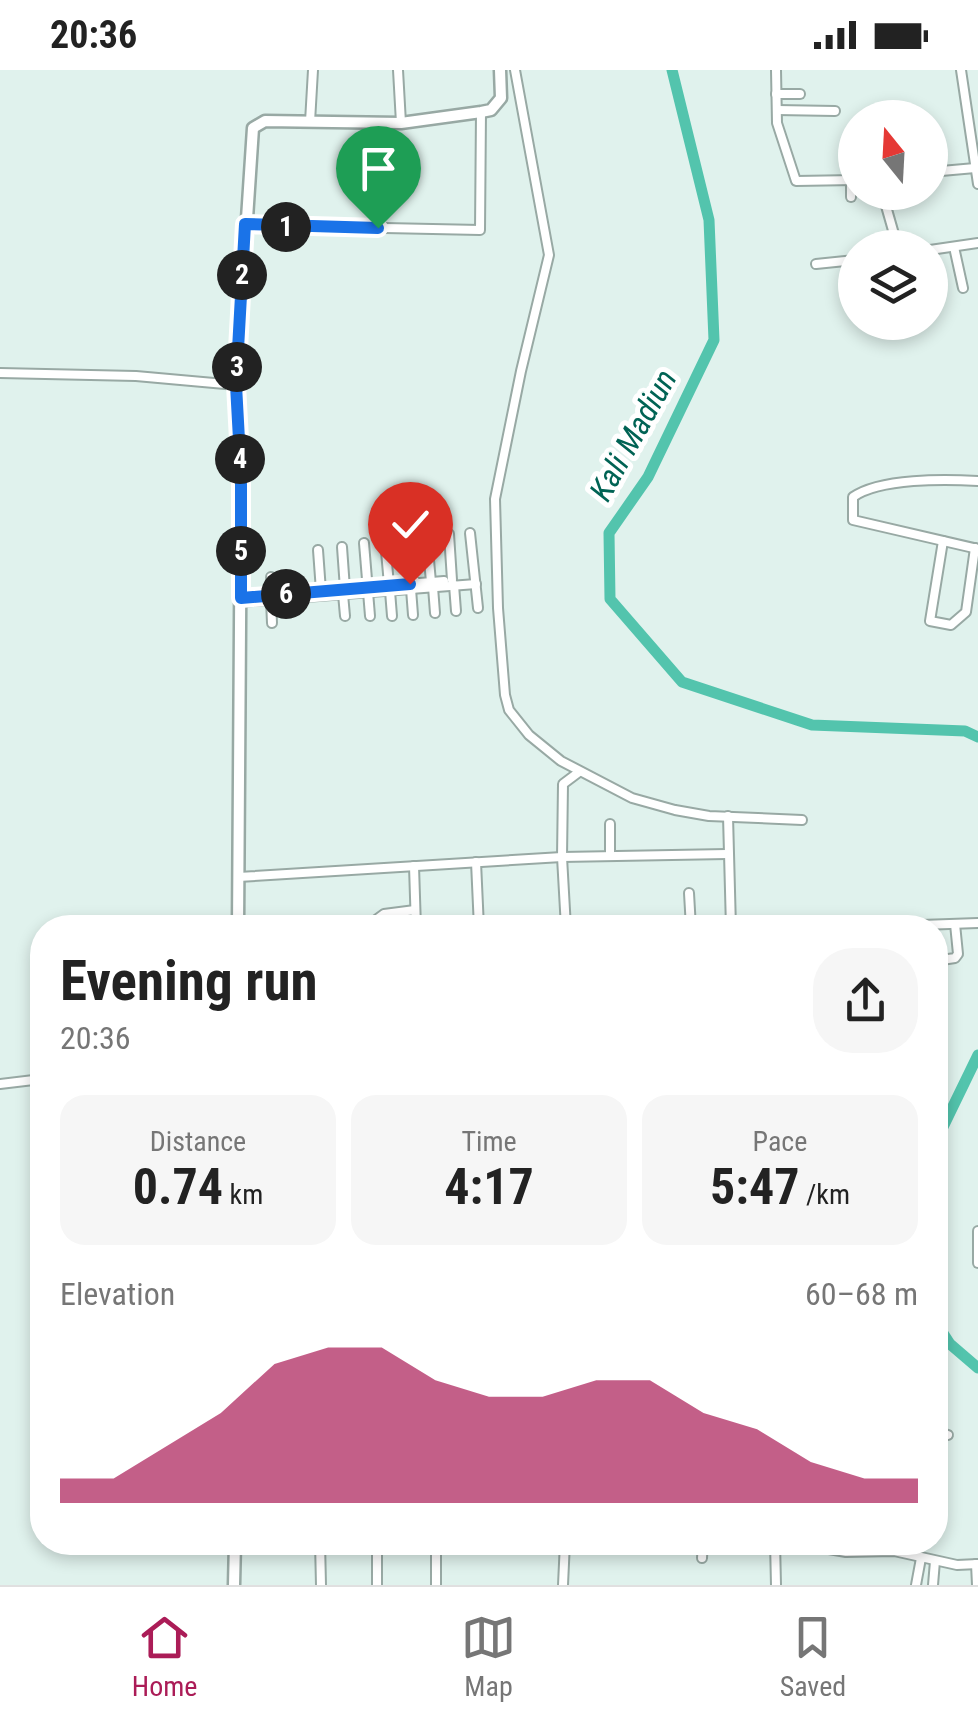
<!DOCTYPE html>
<meta charset="utf-8">
<style>
body{margin:0;font-family:"Roboto Condensed",sans-serif;background:#f6f6f6;color:#222;height:100vh;display:flex;flex-direction:column;font-size:38px;white-space:nowrap}
*{box-sizing:border-box;margin:0}
p{font-size:32px;color:#767676}
.icon{flex:none;width:55px;height:55px;fill:none;stroke:currentColor;stroke-width:2;stroke-linecap:round;stroke-linejoin:round}
.map{position:relative;flex:1;overflow:hidden}
.drawer{position:absolute;left:30px;top:845px;width:918px;height:640px;display:flex;flex-direction:column;background:#fff;border-radius:40px;box-shadow:0 5px 15px #0003}
.drawer>*{flex:none}
.needle{width:65px;rotate:342deg}
.tools{position:absolute;left:838px;top:30px;display:grid;gap:20px}
.tools a{display:grid;place-items:center;width:110px;height:110px;border-radius:50%;background:#fff;box-shadow:0 5px 15px #0003;font-size:50px}
.pin{position:absolute;display:grid;place-items:center;width:85px;height:85px;color:#fff;margin:-102px -42px;border-radius:50% 50% 50% 0;rotate:-45deg;box-shadow:0 0 10px #0007}
.pin .icon{rotate:45deg}
.km{position:absolute;width:50px;height:50px;margin:-25px;border-radius:50%;background:#222;color:#fff;font-size:28px;line-height:50px;text-align:center}
.round{display:grid;place-items:center;flex:none;width:105px;height:105px;border-radius:40px;background:#f6f6f6}
.overview{display:flex;align-items:center;justify-content:space-between;height:170px;padding:0 30px}
h1{font-size:55px;font-weight:700;line-height:75px}
.figures{display:grid;grid-template-columns:repeat(3,1fr);gap:15px;height:170px;padding:10px 30px}
.figures div{display:grid;align-content:center;border-radius:25px;background:#f6f6f6;text-align:center}
.figures b{font-size:50px;font-weight:700}
.figures small{font-size:28px;font-weight:400}
.figures p{font-size:28px}
.chart{height:280px;padding:20px 30px}
.chart p{display:flex;justify-content:space-between}
.chart svg{width:100%;height:180px;margin-top:10px;fill:#ab1c57;opacity:.7}
.status{display:flex;justify-content:space-between;align-items:center;height:70px;padding:0 50px;background:#fff;direction:ltr}
.status svg{height:28px;fill:currentColor}
.dock{display:flex;justify-content:space-around;align-items:center;height:140px;border-top:2px solid #e0e0e0;background:#fff;font-size:28px;color:#767676}
.dock a{display:grid;justify-items:center;gap:5px}
.dock .current{color:#ab1c57}
.map>svg:first-child{display:block}
</style>
<div class="status"><b>20:36</b><svg viewBox="0 0 49 12"><path d="M0 12V9h3v3zM5 12V6h3v6zM10 12V3h3v9zM15 12V0h3v12zM26 1h20v11H26zM47 4h2v5h-2z"/></svg></div>
<div class="map">
<svg width="978" height="1515" viewBox="0 0 978 1515">
<rect width="100%" height="100%" fill="#e0f2ed"/>
<g fill="none" stroke-linecap="round" stroke-linejoin="round">
<g stroke="#53c4ad" stroke-width="11">
<path d="M672 0 709 150 714 270 648 407 609 463 610 529 682 612 812 655 965 661 978 667"/>
<path d="M935 1087 942 1059 978 985"/>
<path d="M935 1251 950 1274 978 1298"/>
</g>
<defs>
<g id="minor">
<path d="M398 0 401 53"/>
<path d="M515 0 549 185 521 301 495 429 498 538 505 625 509 640 529 665 561 691 632 728 675 740 709 746 802 750"/>
<path d="M776 0 777 53 796 111 855 110"/>
<path d="M961 0 978 114"/>
<path d="M776 24H800"/>
<path d="M777 40 835 41"/>
<path d="M310 52 313 0"/>
<path d="M930 102 975 98"/>
<path d="M882 122 898 178"/>
<path d="M851 127V110"/>
<path d="M245 155 480 160 481 42"/>
<path d="M954 177 963 218"/>
<path d="M930 180 978 173"/>
<path d="M816 194 855 190"/>
<path d="M0 303 136 306 236 315"/>
<path d="M978 411C945 409 880 408 853 427V450L978 479"/>
<path d="M470 463 478 538"/>
<path d="M449 464 452 510"/>
<path d="M427 468 431 512"/>
<path d="M407 469 410 514"/>
<path d="M385 470 389 515"/>
<path d="M943 471 930 551 951 555 966 542 975 478"/>
<path d="M364 473 370 546"/>
<path d="M342 477 345 519"/>
<path d="M318 480 321 521"/>
<path d="M271 507 273 525"/>
<path d="M454 515 456 541"/>
<path d="M383 516 444 511"/>
<path d="M433 517 435 543"/>
<path d="M411 519 413 545"/>
<path d="M390 521 392 546"/>
<path d="M343 524 345 546"/>
<path d="M271 530 272 553"/>
<path d="M241 532 476 514"/>
<path d="M728 746 731 858"/>
<path d="M610 754V785"/>
<path d="M476 792 479 858"/>
<path d="M414 796 416 858"/>
<path d="M238 807 562 787 727 784"/>
<path d="M689 823 691 858"/>
<path d="M365 858 384 844 415 840"/>
<path d="M566 858 562 787 563 714 579 702"/>
<path d="M836 858 978 853"/>
<path d="M935 891 955 888 958 884 955 854"/>
<path d="M0 1014 42 1009"/>
<path d="M978 1161V1193"/>
<path d="M935 1361 948 1365"/>
<path d="M320 1472 321 1515"/>
<path d="M377 1472V1515"/>
<path d="M436 1472V1515"/>
<path d="M775 1472 776 1515"/>
<path d="M789 1472 846 1482 894 1481 957 1495 978 1494"/>
<path d="M702 1488 703 1472"/>
<path d="M976 1494 977 1515"/>
<path d="M563 1515 565 1472"/>
<path d="M916 1515 921 1488"/>
<path d="M933 1515 935 1491"/>
</g>
<g id="secondary">
<path d="M238 858 241 406 236 315 253 58 265 51 401 53 481 42 491 40 501 28 500 0"/>
<path d="M234 1515 235 1472"/>
</g>
</defs>
<use href="#minor" stroke="#98a9a4" stroke-width="12"/>
<use href="#secondary" stroke="#98a9a4" stroke-width="15"/>
<use href="#minor" stroke="#fff" stroke-width="8"/>
<use href="#secondary" stroke="#fff" stroke-width="10"/>
</g>
<g fill="none" stroke-linecap="round" stroke-linejoin="round">
<defs>
<path id="route" d="M378 158 245 154 236 315 241 406V528L410 514"/>
</defs>
<use href="#route" stroke="#fff" stroke-width="20"/>
<use href="#route" stroke="#1a73e8" stroke-width="12"/>
</g>
<g text-anchor="middle" stroke-width="10" stroke-linejoin="round" paint-order="stroke">
<g font-size="32" font-style="italic" fill="#006354" stroke="#fff">
<text transform="translate(633 365) rotate(-61)" y="11">Kali Madiun</text>
</g>
</g>
</svg>
<div class="tools">
<a><svg class="needle" viewBox="-14 -14 28 28"><path d="M0-13l5 13h-10z" fill="#e53935"/><path d="M0 13l5-13h-10z" fill="#767676"/></svg></a>
<a><svg class="icon" aria-label="layers" viewBox="0 0 24 24"><path d="M12 4l9 5-9 5-9-5zM3 14l9 5 9-5"/></svg></a>
</div>
<div class="pin" style="left:378px;top:158px;background:#1e9e55"><svg class="icon" aria-label="arrive" viewBox="0 0 24 24"><path d="M6 21V4h12l-3 4 3 4H6"/></svg></div>
<div class="pin" style="left:410px;top:514px;background:#d93025"><svg class="icon" aria-label="check" viewBox="0 0 24 24"><path d="M5 12l5 5 9-10"/></svg></div>
<b class="km" style="left:286px;top:157px">1</b>
<b class="km" style="left:242px;top:205px">2</b>
<b class="km" style="left:237px;top:297px">3</b>
<b class="km" style="left:240px;top:389px">4</b>
<b class="km" style="left:241px;top:481px">5</b>
<b class="km" style="left:286px;top:524px">6</b>
<section class="drawer">
<div class="overview"><div><h1>Evening run</h1><p>20:36</p></div><a class="round"><svg class="icon" aria-label="share" viewBox="0 0 24 24"><path d="M12 15V3M7 8l5-5 5 5M5 13v7h14v-7"/></svg></a></div>
<div class="figures">
<div><p>Distance</p><b>0.74<small> km</small></b></div>
<div><p>Time</p><b>4:17</b></div>
<div><p>Pace</p><b>5:47<small> /km</small></b></div>
</div>
<div class="chart"><p><span>Elevation</span>60–68 m</p>
<svg viewBox="0 0 160 44" preserveAspectRatio="none"><path d="M0 44V38L10 38L20 30L30 22L40 10L50 6L60 6L70 14L80 18L90 18L100 14L110 14L120 22L130 26L140 34L150 38L160 38V44z"/></svg>
</div>
</section>
</div>
<nav class="dock">
<a class="current"><svg class="icon" aria-label="home" viewBox="0 0 24 24"><path d="M3 11l9-7 9 7M6 9v11h12V9"/></svg>Home</a>
<a><svg class="icon" aria-label="map" viewBox="0 0 24 24"><path d="M3 6l6-2 6 2 6-2v14l-6 2-6-2-6 2zM9 4v14M15 6v14"/></svg>Map</a>
<a><svg class="icon" aria-label="saved" viewBox="0 0 24 24"><path d="M7 4h10v16l-5-4-5 4z"/></svg>Saved</a>
</nav>
